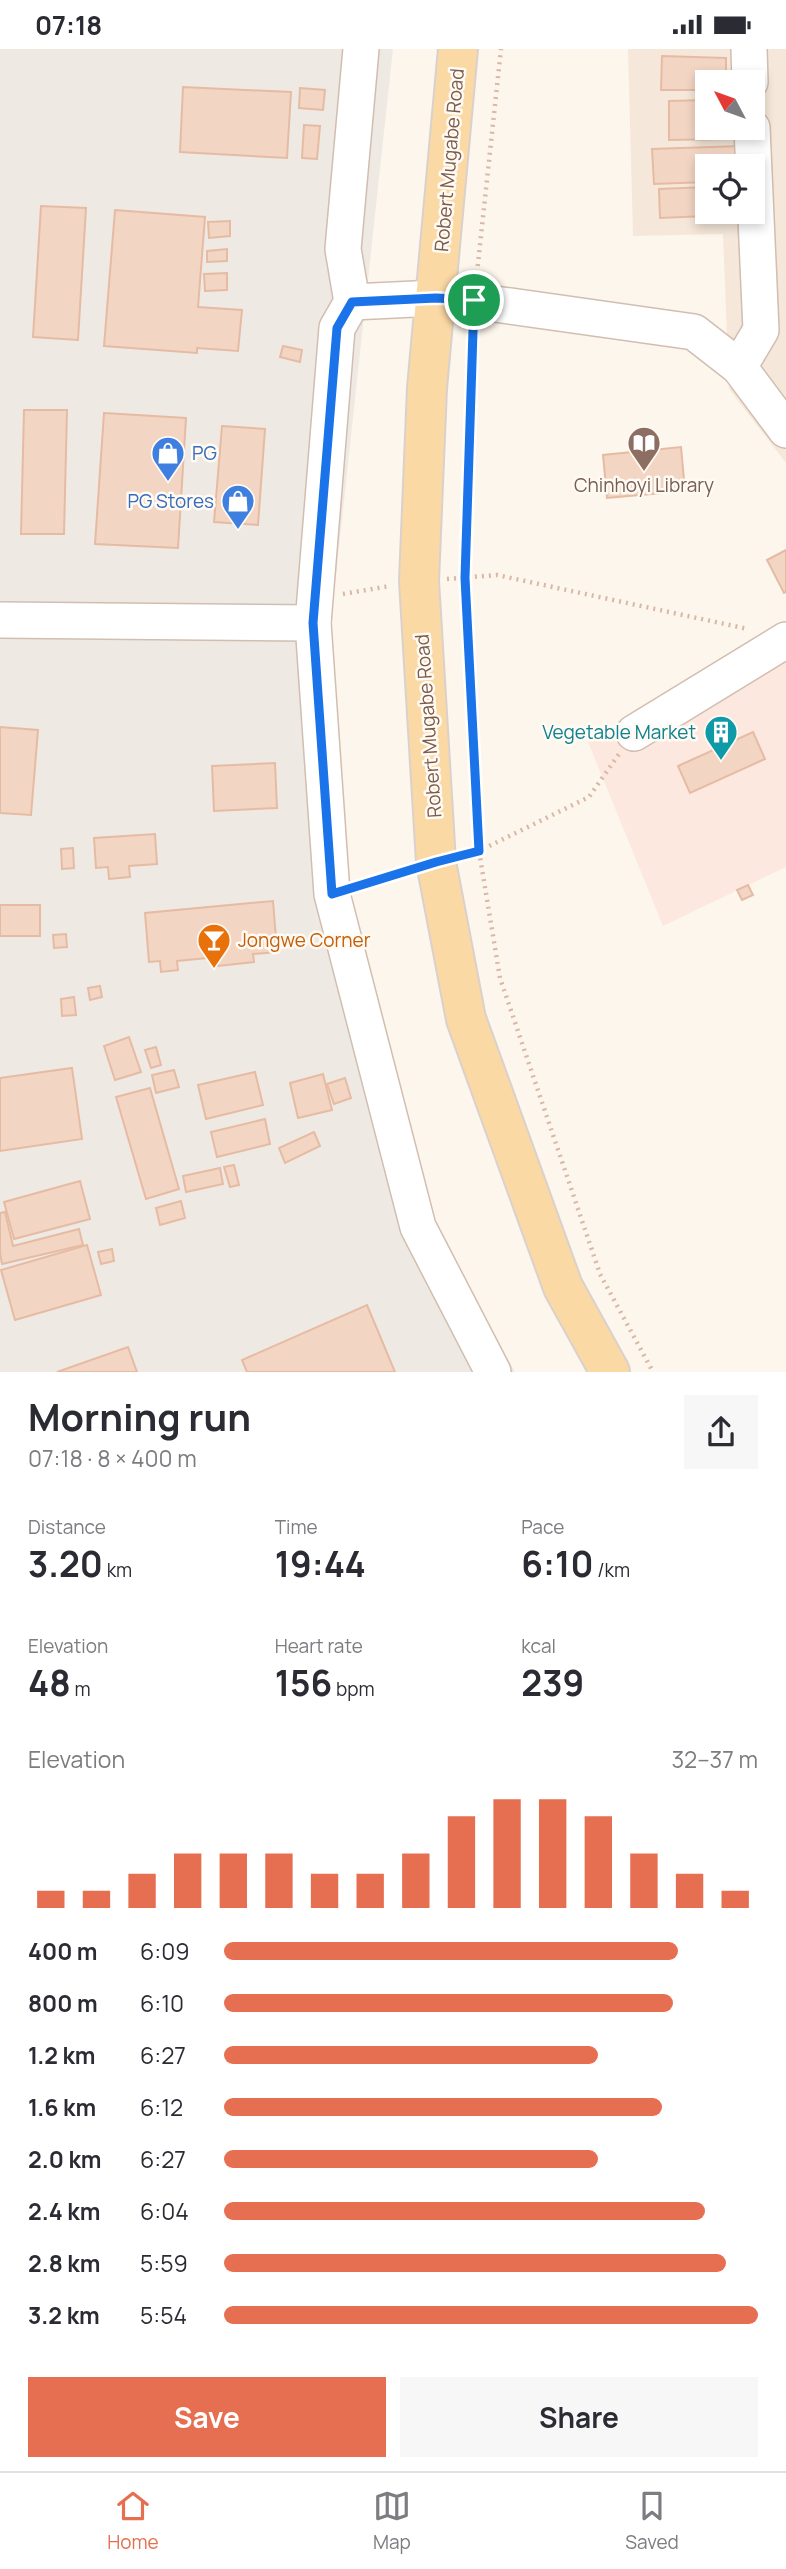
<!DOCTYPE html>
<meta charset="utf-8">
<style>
body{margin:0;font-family:Manrope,sans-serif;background:#f7f7f7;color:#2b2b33;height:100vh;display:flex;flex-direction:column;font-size:26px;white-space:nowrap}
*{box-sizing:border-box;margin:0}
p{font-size:23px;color:#7c7c81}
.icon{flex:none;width:38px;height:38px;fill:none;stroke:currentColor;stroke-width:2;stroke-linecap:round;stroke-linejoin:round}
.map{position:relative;height:1323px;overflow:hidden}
.panel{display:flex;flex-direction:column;background:#fff;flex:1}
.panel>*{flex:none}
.needle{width:46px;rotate:311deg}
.fabs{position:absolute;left:695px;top:21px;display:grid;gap:14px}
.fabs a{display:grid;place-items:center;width:70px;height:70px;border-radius:0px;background:#fff;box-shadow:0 4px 10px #0003;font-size:35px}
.pin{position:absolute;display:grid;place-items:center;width:60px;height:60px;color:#fff;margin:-30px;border:4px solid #fff;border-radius:50%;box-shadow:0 2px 7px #0007}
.round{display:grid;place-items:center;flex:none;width:74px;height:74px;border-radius:0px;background:#f7f7f7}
.summary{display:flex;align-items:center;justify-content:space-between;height:119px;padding:0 28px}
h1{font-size:38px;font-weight:700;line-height:52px}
.metrics{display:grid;grid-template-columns:repeat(3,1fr);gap:10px;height:119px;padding:7px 28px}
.metrics div{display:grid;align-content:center}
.metrics b{font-size:35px;font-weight:700}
.metrics small{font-size:19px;font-weight:400}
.metrics p{font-size:19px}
.chart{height:196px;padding:14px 28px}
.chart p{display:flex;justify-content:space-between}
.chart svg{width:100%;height:126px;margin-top:7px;stroke:#e76f51;stroke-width:6}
.cta{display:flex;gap:14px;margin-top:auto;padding:14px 28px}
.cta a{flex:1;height:80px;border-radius:0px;background:#e76f51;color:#fff;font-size:28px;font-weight:700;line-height:80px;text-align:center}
.cta a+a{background:#f7f7f7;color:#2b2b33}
ul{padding:0 28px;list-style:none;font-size:23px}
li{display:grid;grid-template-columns:112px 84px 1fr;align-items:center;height:52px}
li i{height:18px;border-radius:9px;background:#e76f51}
.status{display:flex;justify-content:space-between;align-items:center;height:49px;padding:0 35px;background:#fff;direction:ltr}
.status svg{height:19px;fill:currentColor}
.tabs{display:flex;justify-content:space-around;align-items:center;height:98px;border-top:2px solid #e1e1e2;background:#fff;font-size:19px;color:#7c7c81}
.tabs a{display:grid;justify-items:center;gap:4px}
.tabs .selected{color:#e76f51}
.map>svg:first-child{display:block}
</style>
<div class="status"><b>07:18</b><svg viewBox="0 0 49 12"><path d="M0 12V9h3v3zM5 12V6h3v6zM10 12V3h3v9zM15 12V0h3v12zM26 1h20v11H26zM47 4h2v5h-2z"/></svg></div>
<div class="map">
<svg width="786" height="1323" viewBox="0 0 786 1323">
<rect width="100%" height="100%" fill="#fdf6ec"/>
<path fill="#f5e8da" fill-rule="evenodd" d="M628 0H786V414L729 340 723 185 633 187ZM707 33H752V79H707ZM707 117H752V163H707Z"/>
<path fill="#fde8e0" d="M786 579V818L663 877 588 693Z"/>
<path fill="#efe9e4" d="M0 0H393L328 599 356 900 433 1176 515 1323H0Z"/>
<g fill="#f3d5c3" stroke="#e6bba3" stroke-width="2">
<path d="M662 7 726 9V33H707V41H661Z"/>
<path d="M183 38 291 43 287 109 180 103Z"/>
<path d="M300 39 325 41 323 61 299 59Z"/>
<path d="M707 51V79H727L728 90 669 91V52Z"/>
<path d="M304 76 320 77 317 110 302 109Z"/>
<path d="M740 97 741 117H707V133L654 135 652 100Z"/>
<path d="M707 138V163H730V166L660 169 659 140Z"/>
<path d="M41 157 86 159 78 291 33 288Z"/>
<path d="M115 161 205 168 198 258 242 261 238 302 197 299V304L104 297Z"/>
<path d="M230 172V187L209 189 208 173Z"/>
<path d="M227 200V212L207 213V202Z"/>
<path d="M227 224V241L205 242 204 225Z"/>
<path d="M283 297 302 301 300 313 280 308Z"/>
<path d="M24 361H67L64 485H21Z"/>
<path d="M104 364 186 369 178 499 95 495Z"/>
<path d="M222 377 265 380 258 476 214 473Z"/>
<path d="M681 398 685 442 607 449 603 406Z"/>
<path d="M786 501V543L784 544 767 511Z"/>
<path d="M0 678 38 681 31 766 0 764Z"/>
<path d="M753 683 765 710 690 744 678 717Z"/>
<path d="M275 714 277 759 214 762 212 717Z"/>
<path d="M155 785 157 815 129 817 130 828 109 830 108 818 96 819 94 789Z"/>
<path d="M73 799 74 819 62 820 61 800Z"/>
<path d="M748 836 753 846 742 851 737 841Z"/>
<path d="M273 852 277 903 253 905 254 913 218 917V908L177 912 178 921 161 923 160 912 149 913 145 864Z"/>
<rect x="0" y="856" width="40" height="31"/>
<path d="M66 885 67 898 54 899 53 886Z"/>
<path d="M100 937 102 948 90 951 88 939Z"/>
<path d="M74 948 76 966 62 967 61 950Z"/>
<path d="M129 988 141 1023 115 1031 104 997Z"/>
<path d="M156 998 161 1016 151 1019 145 1001Z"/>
<path d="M72 1019 82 1090 0 1102V1029Z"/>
<path d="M174 1021 179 1038 156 1044 152 1026Z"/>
<path d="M255 1023 263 1056 206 1070 198 1036Z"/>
<path d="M323 1025 332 1061 298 1069 290 1034Z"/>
<path d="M345 1029 351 1049 334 1055 327 1035Z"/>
<path d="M150 1039 179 1140 146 1150 116 1048Z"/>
<path d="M265 1070 270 1095 217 1108 211 1083Z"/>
<path d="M314 1083 320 1097 285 1114 279 1099Z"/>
<path d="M234 1116 239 1136 230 1138 224 1118Z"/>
<path d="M220 1119 223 1135 186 1143 183 1127Z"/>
<path d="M80 1132 90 1170 14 1190 4 1153Z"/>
<path d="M181 1152 185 1169 160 1176 156 1159Z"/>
<path d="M5 1163 13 1197 79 1180 83 1196 2 1215 0 1204V1164Z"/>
<path d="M87 1196 101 1246 15 1271 1 1221Z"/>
<path d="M112 1200 114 1212 101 1215 98 1203Z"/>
<path d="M367 1256 395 1323H247L242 1311Z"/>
<path d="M128 1298 137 1323H57Z"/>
</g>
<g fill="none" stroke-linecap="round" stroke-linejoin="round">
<defs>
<g id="minor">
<path d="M361 0 343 200 352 253 337 279 313 574 332 845 418 1178 493 1323"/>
<path d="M749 0 750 33"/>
<path d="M352 253 436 249 474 252 694 283 739 318 786 381"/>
<path d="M739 318 761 281 752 79"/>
<path d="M0 571 313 574"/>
<path d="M634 684 786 591"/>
</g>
<path id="major" d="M458 0 427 339 419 532 436 813 466 970 563 1238 610 1323"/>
</defs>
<use href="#minor" stroke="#d1beb0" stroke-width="38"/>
<use href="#major" stroke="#dad1cd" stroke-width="42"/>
<g stroke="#d9b8a5" stroke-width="4.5" stroke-dasharray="2 5" stroke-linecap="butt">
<path d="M477 224 501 0"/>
<path d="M473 278 465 529 479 802 500 929 600 1225 653 1323"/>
<path d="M447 530 497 526 748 580"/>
<path d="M343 545 390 537"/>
<path d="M463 806 479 802 589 748 619 705"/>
<path d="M359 837 408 822"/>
</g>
<use href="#minor" stroke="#fff" stroke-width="35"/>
<use href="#major" stroke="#fbd9a5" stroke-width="38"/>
</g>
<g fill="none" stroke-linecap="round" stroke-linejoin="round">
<defs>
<path id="route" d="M436 249 474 251 465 529 479 802 436 813 332 845 313 574 337 279 352 253Z"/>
</defs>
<use href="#route" stroke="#fff" stroke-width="14"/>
<use href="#route" stroke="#1a73e8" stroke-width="9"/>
</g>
<defs>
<symbol id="library-pin" viewBox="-11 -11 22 30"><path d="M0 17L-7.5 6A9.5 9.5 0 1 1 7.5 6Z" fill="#8d6e63" stroke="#fffaf3"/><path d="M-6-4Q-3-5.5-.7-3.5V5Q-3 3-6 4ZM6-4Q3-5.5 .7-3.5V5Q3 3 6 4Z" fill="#fff"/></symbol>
<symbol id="shop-pin" viewBox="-11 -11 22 30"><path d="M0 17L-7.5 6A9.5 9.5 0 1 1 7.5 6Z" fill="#3f7fe0" stroke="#fffaf3"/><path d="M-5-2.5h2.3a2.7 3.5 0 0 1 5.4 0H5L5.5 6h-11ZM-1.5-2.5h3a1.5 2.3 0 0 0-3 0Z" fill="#fff"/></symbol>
<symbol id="building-pin" viewBox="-11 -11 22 30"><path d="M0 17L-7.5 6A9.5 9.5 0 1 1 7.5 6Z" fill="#0f9aa8" stroke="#fffaf3"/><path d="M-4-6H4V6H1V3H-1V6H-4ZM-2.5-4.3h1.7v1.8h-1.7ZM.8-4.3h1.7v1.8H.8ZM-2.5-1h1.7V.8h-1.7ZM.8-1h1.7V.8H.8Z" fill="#fff"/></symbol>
<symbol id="bar-pin" viewBox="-11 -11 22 30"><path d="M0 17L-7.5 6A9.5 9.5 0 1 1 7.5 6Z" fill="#e8710a" stroke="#fffaf3"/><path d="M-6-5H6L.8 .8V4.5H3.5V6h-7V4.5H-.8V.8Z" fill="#fff"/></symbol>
</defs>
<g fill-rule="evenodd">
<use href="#library-pin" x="625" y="375" width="38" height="52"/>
<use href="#shop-pin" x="149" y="385" width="38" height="52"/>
<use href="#shop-pin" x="219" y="433" width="38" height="52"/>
<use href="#building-pin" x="702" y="664" width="38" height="52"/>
<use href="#bar-pin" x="195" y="872" width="38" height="52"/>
</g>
<g text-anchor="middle" stroke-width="5" stroke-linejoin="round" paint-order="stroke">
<g font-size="19" fill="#7a5c4d" stroke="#fffaf3">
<text transform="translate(449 111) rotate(-85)" y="7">Robert Mugabe Road</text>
<text transform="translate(428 677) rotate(-94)" y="7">Robert Mugabe Road</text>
</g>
<g font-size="19" fill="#366cbe" stroke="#fffaf3" text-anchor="start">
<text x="192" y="411">PG</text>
<text x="214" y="459" text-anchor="end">PG Stores</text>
</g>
<g font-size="19" fill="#785e54" stroke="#fffaf3">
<text x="644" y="443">Chinhoyi Library</text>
</g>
<g font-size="19" fill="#0d838f" stroke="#fffaf3" text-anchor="end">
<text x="696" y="690">Vegetable Market</text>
</g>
<g font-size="19" fill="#c56008" stroke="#fffaf3" text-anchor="start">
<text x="238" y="898">Jongwe Corner</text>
</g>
</g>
</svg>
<div class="fabs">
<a><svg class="needle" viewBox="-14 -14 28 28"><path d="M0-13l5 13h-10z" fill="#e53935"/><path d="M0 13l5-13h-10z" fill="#7c7c81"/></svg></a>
<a><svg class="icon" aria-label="locate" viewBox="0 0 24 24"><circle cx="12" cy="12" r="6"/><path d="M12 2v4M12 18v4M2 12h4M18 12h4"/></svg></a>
</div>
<div class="pin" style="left:474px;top:251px;background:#1e9e55"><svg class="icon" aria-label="arrive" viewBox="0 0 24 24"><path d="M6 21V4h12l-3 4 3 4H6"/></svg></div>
</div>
<section class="panel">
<div class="summary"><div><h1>Morning run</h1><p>07:18 · 8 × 400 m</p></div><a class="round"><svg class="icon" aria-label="share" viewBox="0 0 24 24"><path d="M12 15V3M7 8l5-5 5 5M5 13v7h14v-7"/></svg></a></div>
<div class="metrics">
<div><p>Distance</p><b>3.20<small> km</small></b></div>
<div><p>Time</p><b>19:44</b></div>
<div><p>Pace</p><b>6:10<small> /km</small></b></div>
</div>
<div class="metrics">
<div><p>Elevation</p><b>48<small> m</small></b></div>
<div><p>Heart rate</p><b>156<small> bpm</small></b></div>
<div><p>kcal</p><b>239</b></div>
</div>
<div class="chart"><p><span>Elevation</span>32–37 m</p>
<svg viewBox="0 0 160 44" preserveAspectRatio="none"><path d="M5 44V38M15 44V38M25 44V32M35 44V25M45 44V25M55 44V25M65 44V32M75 44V32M85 44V25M95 44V12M105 44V6M115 44V6M125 44V12M135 44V25M145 44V32M155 44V38"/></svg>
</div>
<ul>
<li><b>400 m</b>6:09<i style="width:85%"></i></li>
<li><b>800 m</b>6:10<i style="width:84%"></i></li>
<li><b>1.2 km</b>6:27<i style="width:70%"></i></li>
<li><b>1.6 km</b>6:12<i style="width:82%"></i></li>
<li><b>2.0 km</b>6:27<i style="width:70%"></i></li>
<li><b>2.4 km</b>6:04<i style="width:90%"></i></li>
<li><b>2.8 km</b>5:59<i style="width:94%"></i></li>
<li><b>3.2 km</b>5:54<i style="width:100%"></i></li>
</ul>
<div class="cta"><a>Save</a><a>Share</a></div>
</section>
<nav class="tabs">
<a class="selected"><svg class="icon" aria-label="home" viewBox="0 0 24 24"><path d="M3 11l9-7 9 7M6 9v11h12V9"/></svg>Home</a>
<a><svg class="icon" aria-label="map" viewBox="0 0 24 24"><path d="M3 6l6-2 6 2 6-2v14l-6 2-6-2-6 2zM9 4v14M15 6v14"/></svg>Map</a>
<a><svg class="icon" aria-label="saved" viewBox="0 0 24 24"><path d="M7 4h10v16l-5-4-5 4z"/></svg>Saved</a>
</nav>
